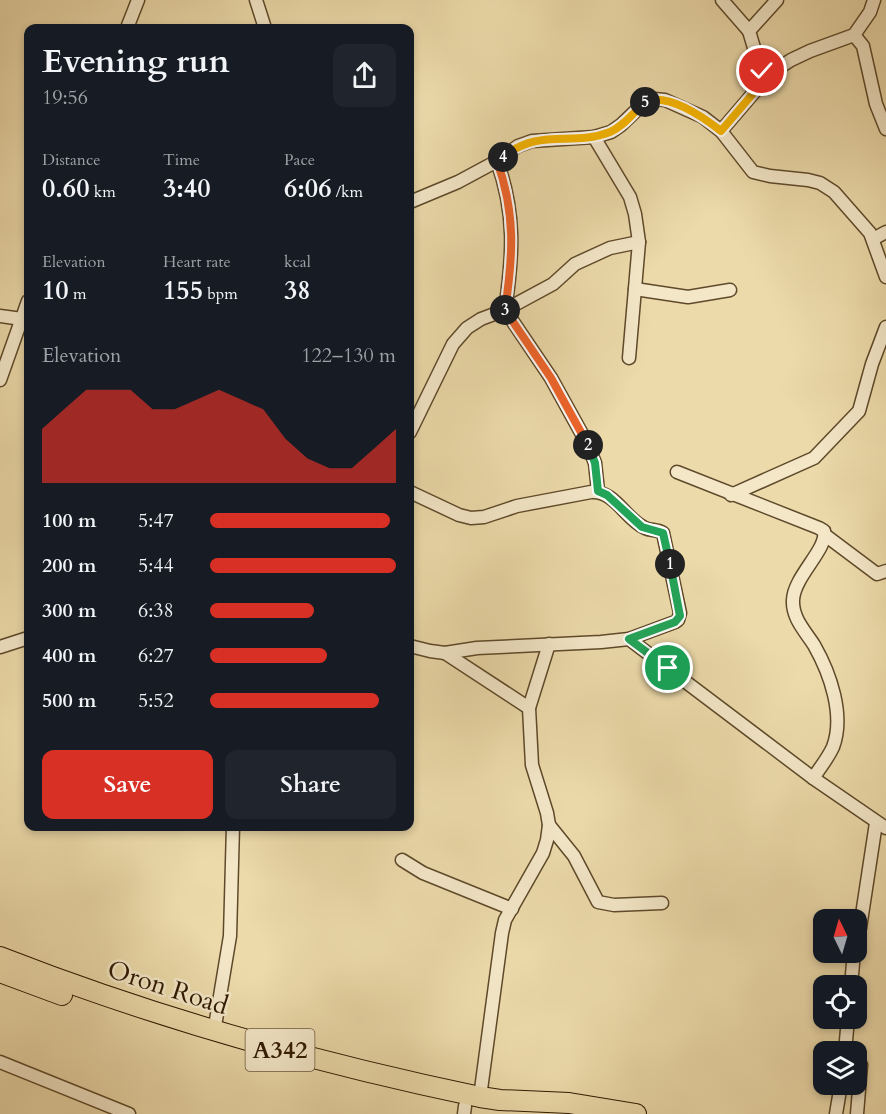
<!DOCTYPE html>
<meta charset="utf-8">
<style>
body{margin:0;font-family:Cardo,serif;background:#20242c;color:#f1f3f6;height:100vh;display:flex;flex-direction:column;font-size:22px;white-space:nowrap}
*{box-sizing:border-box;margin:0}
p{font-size:20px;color:#9ea1a6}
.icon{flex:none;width:33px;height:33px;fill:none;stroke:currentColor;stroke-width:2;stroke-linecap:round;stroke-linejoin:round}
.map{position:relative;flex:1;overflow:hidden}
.drawer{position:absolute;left:24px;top:24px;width:390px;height:807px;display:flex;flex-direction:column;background:#171b24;border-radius:12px;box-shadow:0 3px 9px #0003}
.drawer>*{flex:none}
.needle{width:39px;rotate:355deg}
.fabs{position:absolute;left:813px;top:909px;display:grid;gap:12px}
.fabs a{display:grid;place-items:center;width:54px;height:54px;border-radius:12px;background:#171b24;box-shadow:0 3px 9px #0003;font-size:30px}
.pin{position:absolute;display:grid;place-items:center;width:51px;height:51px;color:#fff;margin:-26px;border:3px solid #fff;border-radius:50%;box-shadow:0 2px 6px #0007}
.km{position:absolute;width:30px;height:30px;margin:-15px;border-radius:50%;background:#222;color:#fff;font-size:16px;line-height:30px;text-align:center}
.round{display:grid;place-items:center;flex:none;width:63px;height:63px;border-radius:12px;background:#20242c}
.overview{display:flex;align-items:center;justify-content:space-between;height:102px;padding:0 18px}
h1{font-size:33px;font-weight:800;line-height:45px}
.figures{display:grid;grid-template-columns:repeat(3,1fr);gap:9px;height:102px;padding:6px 18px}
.figures div{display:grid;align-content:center}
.figures b{font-size:26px;font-weight:800}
.figures small{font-size:16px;font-weight:400}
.figures p{font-size:16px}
.chart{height:168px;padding:12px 18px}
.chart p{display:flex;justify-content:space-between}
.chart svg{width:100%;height:108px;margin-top:6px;fill:#d93025;opacity:.7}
.button{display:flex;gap:12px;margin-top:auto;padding:12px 18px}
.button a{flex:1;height:69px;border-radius:12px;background:#d93025;color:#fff;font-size:24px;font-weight:800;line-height:69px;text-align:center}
.button a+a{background:#20242c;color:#f1f3f6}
ul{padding:0 18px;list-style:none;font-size:20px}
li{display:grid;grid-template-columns:96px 72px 1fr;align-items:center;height:45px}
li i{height:15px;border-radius:8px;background:#d93025}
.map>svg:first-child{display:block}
</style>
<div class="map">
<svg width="886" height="1114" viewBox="0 0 886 1114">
<rect width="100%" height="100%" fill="#ecdaaa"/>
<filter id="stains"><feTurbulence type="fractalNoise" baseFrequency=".00333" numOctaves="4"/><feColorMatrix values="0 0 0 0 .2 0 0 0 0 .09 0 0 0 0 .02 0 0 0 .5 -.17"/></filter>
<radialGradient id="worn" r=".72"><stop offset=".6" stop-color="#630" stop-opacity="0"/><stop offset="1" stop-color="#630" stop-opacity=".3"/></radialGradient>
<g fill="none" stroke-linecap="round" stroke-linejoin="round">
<defs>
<g id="minor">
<path d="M256 0 265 28"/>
<path d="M722 0 749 31"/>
<path d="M127 28 138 0"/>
<path d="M854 35 863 46 876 104 886 129"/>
<path d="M763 78 791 60 810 51 854 35 870 12 874 0"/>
<path d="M721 131 762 83 763 78 749 31 777 0"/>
<path d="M594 137 630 197 635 214 639 242 629 358"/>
<path d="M497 161C516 214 513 256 505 310L551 378 588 445 595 463 598 491"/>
<path d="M410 202 458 182 497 161 518 146 532 141 594 137 611 132 621 125 646 101 654 99 665 100 703 117 721 131 753 172 770 176 808 180 820 183 834 192 870 233 886 277"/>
<path d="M873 239 886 232"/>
<path d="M635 289 688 297 730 290"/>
<path d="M0 316 22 319"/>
<path d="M0 380 28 301"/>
<path d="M410 432 453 344 467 328 481 319 505 310 553 284 575 264 610 248 639 242"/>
<path d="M677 472 819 528 824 531C828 549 794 576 793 600 792 618 805 631 814 645 830 673 845 715 833 747 828 758 820 768 813 778"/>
<path d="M410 492 459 515 471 518 484 517 517 506 591 492C615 490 625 519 645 528 651 531 657 529 663 533L680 613 678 620 675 622 629 639 601 642 477 648 445 653 430 651 410 646"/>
<path d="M731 495 814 458 859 411 872 364 886 327"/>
<path d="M825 535 877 574 886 571"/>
<path d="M629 639 813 778 886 828"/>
<path d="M0 647 28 638"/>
<path d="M445 653 529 708"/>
<path d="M549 825 574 856 598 902 614 905 662 903"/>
<path d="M402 860 423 873 512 909"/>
<path d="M856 942 860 928 876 823"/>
<path d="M851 986 854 952"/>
<path d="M214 1032 230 936 233 826"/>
<path d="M845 1052 848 1018"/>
<path d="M0 1062 129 1114"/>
<path d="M856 1064 861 1065 857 1114"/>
<path d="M480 1097 502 933 505 920 543 853 547 840 549 825 547 813 532 765 529 708 549 644"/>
<path d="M464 1114 465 1106"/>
<path d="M836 1114 841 1084"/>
</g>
<g id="trunk">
<path d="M0 957C156 1018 316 1063 480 1097L500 1100 569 1103 636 1114"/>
<path d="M0 972 62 995"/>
</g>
</defs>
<use href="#minor" stroke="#5e492a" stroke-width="15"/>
<use href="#trunk" stroke="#2f1900" stroke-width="22"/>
<use href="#minor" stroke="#f3e7c8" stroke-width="12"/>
<use href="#trunk" stroke="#ecdaaa" stroke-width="20"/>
</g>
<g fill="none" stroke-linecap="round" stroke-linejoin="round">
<defs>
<path id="split-1" d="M668 668 629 639 675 622 680 616 670 564"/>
<path id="split-2" d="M588 445 595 463 598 491 607 495 642 527 663 533 670 564"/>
<path id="split-3" d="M505 310 551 378 588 445"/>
<path id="split-4" d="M503 157 497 161C516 214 513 256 505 310"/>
<path id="split-5" d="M503 157C540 127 572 147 610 132 624 126 634 112 645 102"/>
<path id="split-6" d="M645 102C667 92 703 117 721 131L762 83V71"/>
</defs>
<use href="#split-1" stroke="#fff" stroke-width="12"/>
<use href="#split-2" stroke="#fff" stroke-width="12"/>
<use href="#split-3" stroke="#fff" stroke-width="12"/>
<use href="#split-4" stroke="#fff" stroke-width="12"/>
<use href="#split-5" stroke="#fff" stroke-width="12"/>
<use href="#split-6" stroke="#fff" stroke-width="12"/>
<use href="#split-1" stroke="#22a559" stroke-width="8"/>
<use href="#split-2" stroke="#22a559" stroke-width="8"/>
<use href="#split-3" stroke="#f0652b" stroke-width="8"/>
<use href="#split-4" stroke="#f0652b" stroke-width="8"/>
<use href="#split-5" stroke="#f5b400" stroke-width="8"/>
<use href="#split-6" stroke="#f5b400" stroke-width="8"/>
</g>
<g text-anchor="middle" stroke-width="5" stroke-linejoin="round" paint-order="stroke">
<rect fill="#f3e7c8" stroke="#6a573c" stroke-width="1.5" x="245.5" y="1029" width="69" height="42" rx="4.5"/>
<g font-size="24" font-weight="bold" fill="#2f1900">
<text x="280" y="1058">A342</text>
</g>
<g font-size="26" fill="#2f1900" stroke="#f3e7c8">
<text transform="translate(168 987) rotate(18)" y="9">Oron Road</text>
</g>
</g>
<rect width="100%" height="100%" filter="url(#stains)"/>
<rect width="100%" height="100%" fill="url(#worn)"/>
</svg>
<div class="fabs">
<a><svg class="needle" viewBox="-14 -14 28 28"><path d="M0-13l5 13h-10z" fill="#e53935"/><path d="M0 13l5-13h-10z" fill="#9ea1a6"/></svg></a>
<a><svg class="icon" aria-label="locate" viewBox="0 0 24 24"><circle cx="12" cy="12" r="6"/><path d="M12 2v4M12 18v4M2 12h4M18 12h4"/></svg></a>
<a><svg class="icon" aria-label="layers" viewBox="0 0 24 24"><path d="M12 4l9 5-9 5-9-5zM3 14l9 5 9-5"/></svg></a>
</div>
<div class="pin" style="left:668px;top:668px;background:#1e9e55"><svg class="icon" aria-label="arrive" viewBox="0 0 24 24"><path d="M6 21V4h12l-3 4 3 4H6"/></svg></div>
<div class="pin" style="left:762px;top:71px;background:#d93025"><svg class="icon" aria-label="check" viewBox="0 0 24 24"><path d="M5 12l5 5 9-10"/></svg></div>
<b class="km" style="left:670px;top:564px">1</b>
<b class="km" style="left:588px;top:445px">2</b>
<b class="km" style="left:505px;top:310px">3</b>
<b class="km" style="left:503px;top:157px">4</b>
<b class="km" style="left:645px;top:102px">5</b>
<section class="drawer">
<div class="overview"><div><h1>Evening run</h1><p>19:56</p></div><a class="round"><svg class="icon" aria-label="share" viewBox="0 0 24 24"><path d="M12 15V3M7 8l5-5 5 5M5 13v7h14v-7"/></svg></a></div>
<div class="figures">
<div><p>Distance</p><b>0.60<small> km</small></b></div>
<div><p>Time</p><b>3:40</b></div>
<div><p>Pace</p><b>6:06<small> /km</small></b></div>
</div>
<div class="figures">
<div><p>Elevation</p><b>10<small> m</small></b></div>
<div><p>Heart rate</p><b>155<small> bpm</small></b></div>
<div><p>kcal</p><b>38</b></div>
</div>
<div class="chart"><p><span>Elevation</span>122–130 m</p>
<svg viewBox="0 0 160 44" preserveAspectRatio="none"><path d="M0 44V22L10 14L20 6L30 6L40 6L50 14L60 14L70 10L80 6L90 10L100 14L110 26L120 34L130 38L140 38L150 30L160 22V44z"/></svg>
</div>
<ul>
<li><b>100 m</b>5:47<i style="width:97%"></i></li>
<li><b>200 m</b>5:44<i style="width:100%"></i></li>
<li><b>300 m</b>6:38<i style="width:56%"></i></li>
<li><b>400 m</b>6:27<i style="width:63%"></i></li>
<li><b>500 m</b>5:52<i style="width:91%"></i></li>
</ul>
<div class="button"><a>Save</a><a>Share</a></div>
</section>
</div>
